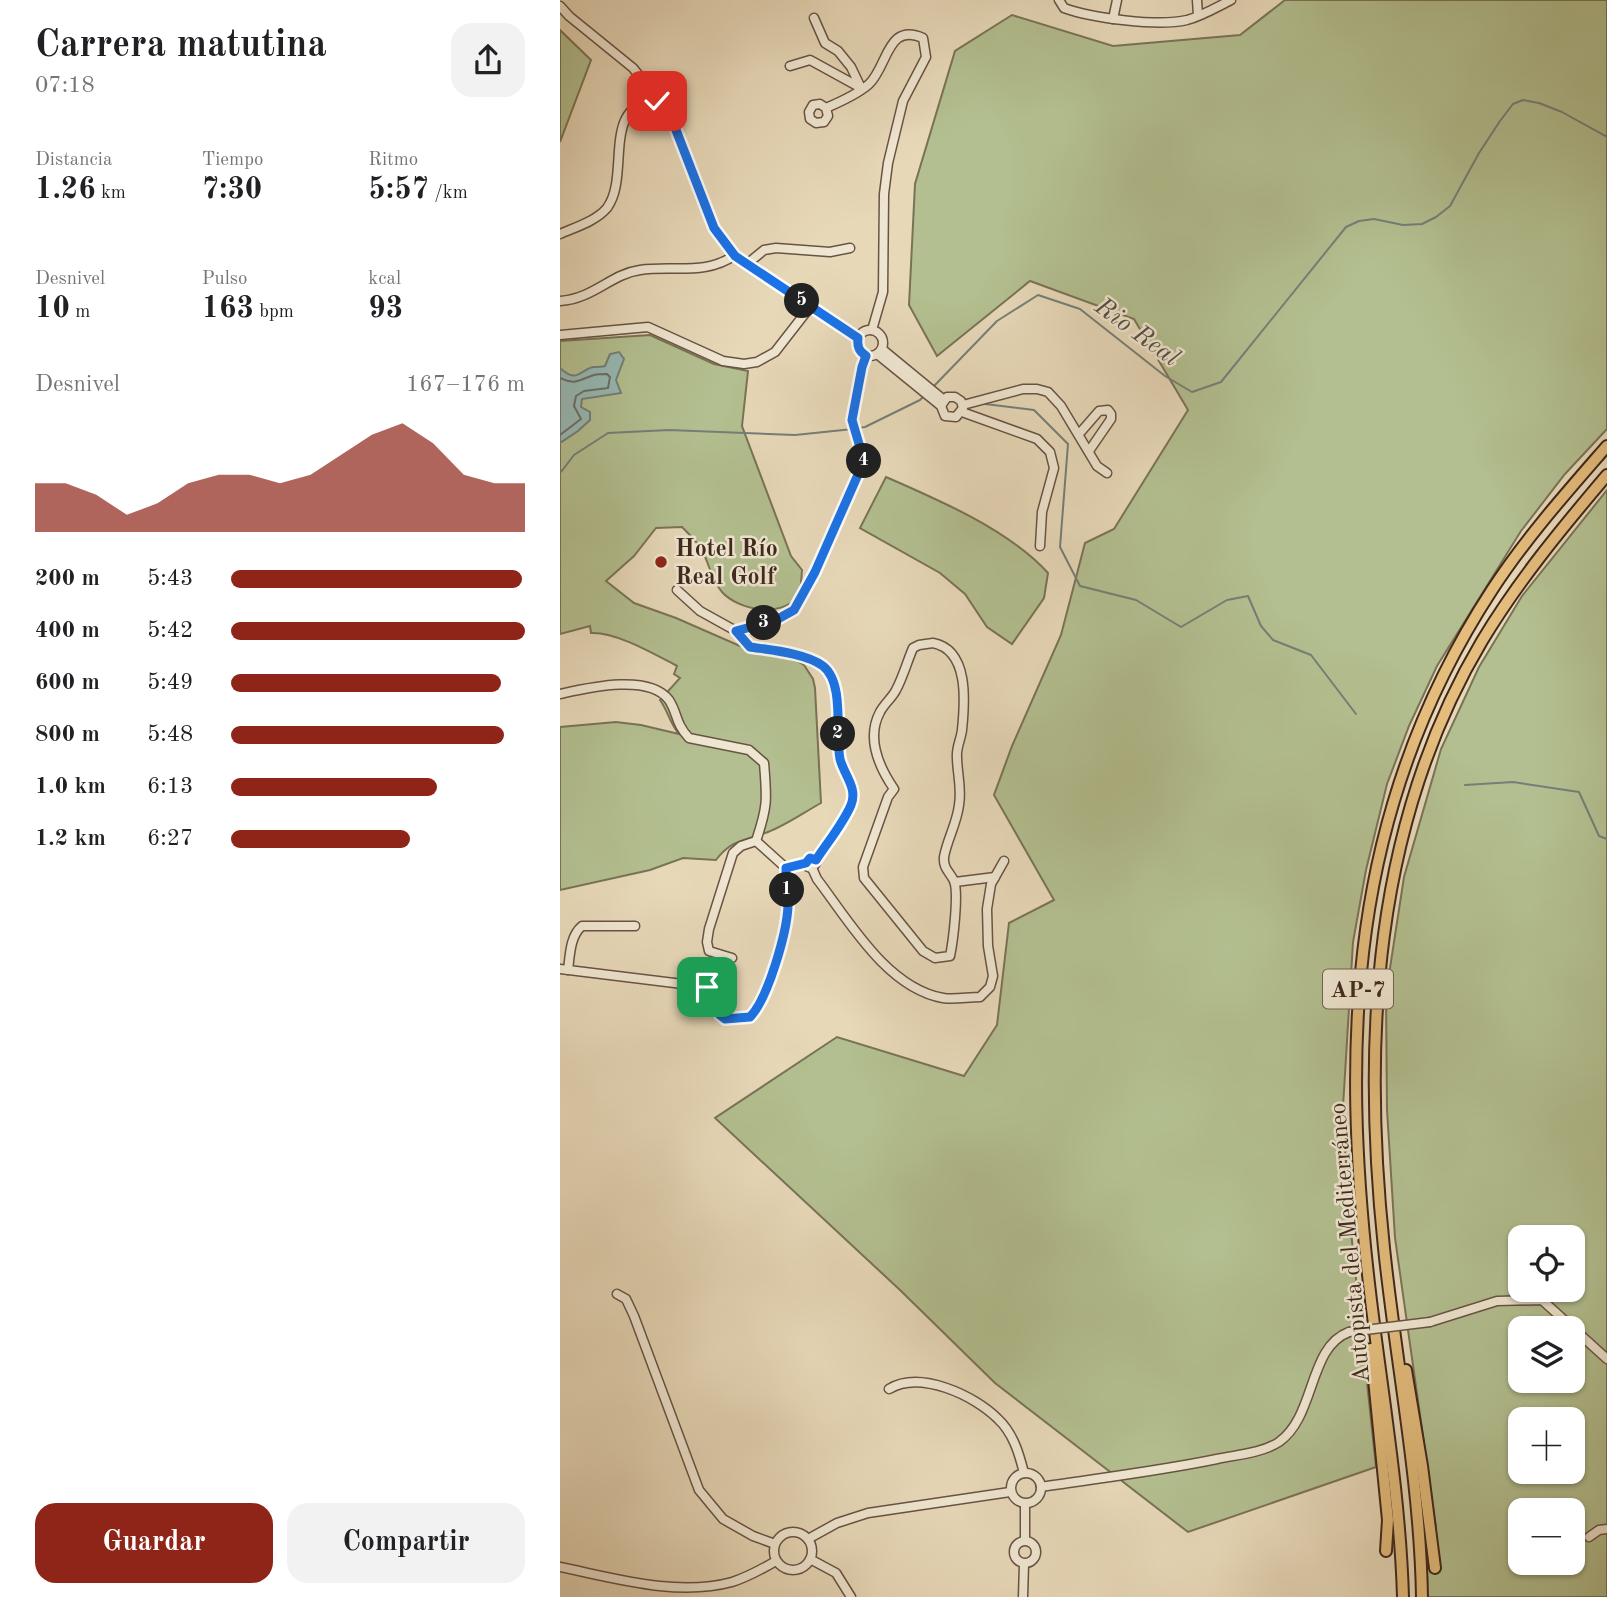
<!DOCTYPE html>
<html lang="es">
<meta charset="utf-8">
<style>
body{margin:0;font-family:"Old Standard TT",serif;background:#f2f2f2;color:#202124;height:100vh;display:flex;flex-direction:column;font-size:26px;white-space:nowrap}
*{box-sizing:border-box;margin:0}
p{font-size:23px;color:#757577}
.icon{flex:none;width:38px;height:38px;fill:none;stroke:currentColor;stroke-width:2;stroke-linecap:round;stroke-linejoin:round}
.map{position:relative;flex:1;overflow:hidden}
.drawer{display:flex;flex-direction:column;background:#fff;width:560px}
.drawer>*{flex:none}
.buttons{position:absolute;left:948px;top:1225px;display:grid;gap:14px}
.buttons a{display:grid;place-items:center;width:77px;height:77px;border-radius:14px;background:#fff;box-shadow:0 2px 5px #0004;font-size:35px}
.pin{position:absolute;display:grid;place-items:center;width:60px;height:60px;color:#fff;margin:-30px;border-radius:14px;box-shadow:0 4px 10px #0006}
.km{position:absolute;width:35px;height:35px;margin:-18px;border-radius:50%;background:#222;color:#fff;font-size:19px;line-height:35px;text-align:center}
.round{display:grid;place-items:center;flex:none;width:74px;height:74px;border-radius:21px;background:#f2f2f2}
.headline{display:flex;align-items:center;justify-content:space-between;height:119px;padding:0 35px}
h1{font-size:38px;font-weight:600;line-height:52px}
.metrics{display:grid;grid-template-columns:repeat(3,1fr);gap:10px;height:119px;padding:7px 35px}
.metrics div{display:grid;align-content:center}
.metrics b{font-size:30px;font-weight:600}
.metrics small{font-size:19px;font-weight:400}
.metrics p{font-size:19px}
.chart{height:196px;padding:14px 35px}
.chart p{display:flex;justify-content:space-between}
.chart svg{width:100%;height:126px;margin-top:7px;fill:#8f2418;opacity:.7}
.cta{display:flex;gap:14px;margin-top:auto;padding:14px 35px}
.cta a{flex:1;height:80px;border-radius:21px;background:#8f2418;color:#fff;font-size:28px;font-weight:600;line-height:80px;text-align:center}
.cta a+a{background:#f2f2f2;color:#202124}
ul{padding:0 35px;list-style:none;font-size:23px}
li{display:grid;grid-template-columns:112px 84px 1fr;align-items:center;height:52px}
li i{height:18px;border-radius:9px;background:#8f2418}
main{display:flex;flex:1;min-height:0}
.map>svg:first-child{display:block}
</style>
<main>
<section class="drawer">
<div class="headline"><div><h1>Carrera matutina</h1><p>07:18</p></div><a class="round"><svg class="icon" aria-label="share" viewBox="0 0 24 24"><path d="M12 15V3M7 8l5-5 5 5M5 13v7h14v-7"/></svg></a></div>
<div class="metrics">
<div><p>Distancia</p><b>1.26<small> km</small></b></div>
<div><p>Tiempo</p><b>7:30</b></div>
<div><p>Ritmo</p><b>5:57<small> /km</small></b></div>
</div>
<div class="metrics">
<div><p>Desnivel</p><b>10<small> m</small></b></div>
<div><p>Pulso</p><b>163<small> bpm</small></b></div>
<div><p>kcal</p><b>93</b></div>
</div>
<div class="chart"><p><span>Desnivel</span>167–176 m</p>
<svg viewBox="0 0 160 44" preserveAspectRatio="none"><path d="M0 44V27L10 27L20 31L30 38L40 34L50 27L60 24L70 24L80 27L90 24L100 17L110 10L120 6L130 13L140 24L150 27L160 27V44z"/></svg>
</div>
<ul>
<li><b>200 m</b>5:43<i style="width:99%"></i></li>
<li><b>400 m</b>5:42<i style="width:100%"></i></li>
<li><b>600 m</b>5:49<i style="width:92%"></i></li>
<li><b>800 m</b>5:48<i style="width:93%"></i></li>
<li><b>1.0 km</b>6:13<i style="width:70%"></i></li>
<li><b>1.2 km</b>6:27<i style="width:61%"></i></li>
</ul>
<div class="cta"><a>Guardar</a><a>Compartir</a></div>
</section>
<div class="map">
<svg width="1047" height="1597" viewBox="0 0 1047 1597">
<rect width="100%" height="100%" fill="#e7d8b8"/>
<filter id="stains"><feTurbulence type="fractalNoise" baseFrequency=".00286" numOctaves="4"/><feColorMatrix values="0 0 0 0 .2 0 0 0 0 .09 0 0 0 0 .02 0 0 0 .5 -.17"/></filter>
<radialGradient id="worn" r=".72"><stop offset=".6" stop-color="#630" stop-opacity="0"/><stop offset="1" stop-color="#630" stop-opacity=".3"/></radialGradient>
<g fill="#b3bf90" stroke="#797356" stroke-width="2" fill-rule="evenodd">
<path d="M725 0H1047V429L1005 474 961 531 877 666 849 726 827 784 806 870 793 942 783 1107 789 1213 816 1467 628 1532 435 1383 340 1290 155 1118 277 1037 404 1076 437 1025 449 923 494 900 434 795 452 746 501 635 525 543 554 529 628 410 574 319 470 281 377 356 349 305 355 184 395 51 452 15 553 46 680 35Z"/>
<path d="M0 30 31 60 0 142Z"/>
<path d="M90 335 154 364 188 371 182 426 231 556 242 570C241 579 242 590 237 597 221 618 178 610 162 592 151 580 149 561 140 547 135 540 128 533 122 527L96 528 74 556 46 581 74 603 116 618 180 646 198 648 237 661 244 665 253 679 255 688 261 803C243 813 226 825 208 832 185 841 172 839 156 860L123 858 90 870 0 890V727L56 722 81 725 119 734C110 724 108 711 100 700L120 678 114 674 117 666C94 654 57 632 31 633L30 626 0 634V341Z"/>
<path d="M326 477C379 500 449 530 488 573L484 598 452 644 427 627 405 594 380 573 300 528Z"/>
<path d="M1047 490V1597H866L865 1562 876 1528 835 1238 827 1110 826 994 844 877 881 749 919 667 962 596ZM961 1237H1013V1290H961ZM961 1328H1013V1381H961ZM961 1419H1013V1472H961ZM961 1510H1013V1563H961Z"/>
</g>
<path fill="#97b9b4" stroke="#747f78" stroke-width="2" d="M59 352 64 359 56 380 61 393 22 399 21 407 30 412V420L18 431 0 443V368C17 384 20 370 33 367 37 367 41 367 45 366L50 354Z"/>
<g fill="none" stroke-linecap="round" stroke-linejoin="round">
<path stroke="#6b7068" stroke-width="2" d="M0 378C16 386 20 379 34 375 38 374 42 374 47 374L50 377 48 388 24 391 16 396 14 406 21 419 0 435"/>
<g stroke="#747f78" stroke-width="2">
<path d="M374 386 437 321 478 295 520 309 605 376 632 392 661 382 786 227 799 221 814 219 843 225 862 224 876 217 890 206 919 153 940 121 953 104 963 100 979 103 1002 112 1047 137"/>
<path d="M425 404 474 410 508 444 500 547 520 586 576 600 621 627 667 600 688 596 701 626 713 640 751 655 796 714"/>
<path d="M298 428 305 427 360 400 365 395"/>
<path d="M1 472 14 455 48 433 109 430 235 435 293 429"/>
<path d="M905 785 953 782 1019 792 1039 836 1047 839"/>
</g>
<defs>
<g id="minor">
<path d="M499 0 504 8C532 18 598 27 627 20 642 16 657 7 671 0"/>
<path d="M637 0 638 15"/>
<path d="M0 6 9 16 73 68 85 83 89 102"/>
<path d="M553 19 557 0"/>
<path d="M230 66 250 60 301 88 291 67 278 51 265 43 254 18"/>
<path d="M266 108 260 104 253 105 249 112 250 119 256 123 264 122 268 116 266 108C280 102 298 94 309 84 328 66 327 22 363 38L366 57 343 101 328 163 324 194 323 292 312 330"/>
<path d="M0 234C16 227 36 221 47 208 71 176 40 103 97 101L109 112 154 228 175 255 298 338"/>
<path d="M187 264 204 250 216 248 270 252 290 248"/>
<path d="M0 301C33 299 51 274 80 270 113 265 145 276 175 255"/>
<circle cx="310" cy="343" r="13"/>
<path d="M0 335 88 327 163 361 184 364 197 362 215 352 250 307"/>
<path d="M322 349 384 400"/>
<path d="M317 354 381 406 385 416 396 417 403 408 401 401 395 397H387L381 406"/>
<path d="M403 405 463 389H477L488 392 501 406 537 466 547 473"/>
<path d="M402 412 477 439 490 452 494 468 482 512 480 546"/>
<path d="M519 434 539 411 548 410 551 414V419L529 451"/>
<path d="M117 590 140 611 176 631 190 647C210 650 246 653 263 666 285 683 275 734 280 759 284 775 298 788 291 805 283 824 267 843 256 860"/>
<path d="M176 631 216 620 234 610 255 572 304 461 292 420 301 367 306 356"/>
<path d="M373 643C409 650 405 701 402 730 401 739 396 748 397 757 397 773 402 788 399 805 397 823 387 840 384 857 383 869 390 872 394 881 399 893 393 942 390 956L375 958 363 951 304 878 303 867 328 797 334 789C319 767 306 738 320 712 324 704 332 698 336 690 343 677 347 662 353 648L359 645Z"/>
<path d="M0 694C27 688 89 673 109 700 118 714 115 723 129 738L189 750 204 763C207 799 208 806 196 841L181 846 173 853 149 929 147 942 149 951 172 958"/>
<path d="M226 868 246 863 250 857 254 858 256 863 252 868 248 867 246 863"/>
<path d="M252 868 257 879C289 921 327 988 383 998 394 1000 408 997 420 997L430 987 433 976 428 946 427 909 431 884 444 861"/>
<path d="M395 882 435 877"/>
<path d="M0 969 147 987 161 1015 165 1019 190 1017C208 999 227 933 228 906 228 893 226 880 226 868L196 841"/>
<path d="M8 970C10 955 10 936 22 926H75"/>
<path d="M57 1294 66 1299 74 1316 139 1490 163 1519 193 1536 215 1544"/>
<path d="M870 1322 937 1301 982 1300 1047 1359"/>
<path d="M329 1389C360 1370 414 1395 438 1419 453 1433 459 1453 464 1473"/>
<circle cx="466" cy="1488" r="15"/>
<path d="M481 1487C540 1478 599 1471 657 1459 676 1455 702 1453 719 1442 756 1416 748 1347 789 1332"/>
<circle cx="233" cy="1551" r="19"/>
<path d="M1029 1537 1039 1530 1047 1529"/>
<path d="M248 1539 277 1523 308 1513 450 1492"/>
<path d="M465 1540V1504"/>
<circle cx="465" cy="1552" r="11"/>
<path d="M250 1559 276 1573 291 1597"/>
<path d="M0 1567C54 1578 117 1597 172 1582 188 1577 202 1569 216 1561"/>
<path d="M463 1597 464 1564"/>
</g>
<g id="highway">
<path d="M811 1349 828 1520 826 1551"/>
<path d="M846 1370 862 1466 875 1568"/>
<path d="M843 1597C840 1494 822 1394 810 1292 780 1040 789 809 932 590 965 539 1007 492 1047 446"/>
<path d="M862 1597C860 1480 836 1364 824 1248 802 1041 813 824 922 641 958 581 1002 528 1047 475"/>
</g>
</defs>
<use href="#minor" stroke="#695344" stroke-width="11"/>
<use href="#highway" stroke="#3f271d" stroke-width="14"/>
<use href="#minor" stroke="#efe6d1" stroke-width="8"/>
<use href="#highway" stroke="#e4bc7c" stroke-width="10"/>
<defs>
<path id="minor-bridge" d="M789 1332 870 1322"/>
</defs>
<use href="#minor-bridge" stroke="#695344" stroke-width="11" stroke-linecap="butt"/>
<use href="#minor-bridge" stroke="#efe6d1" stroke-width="8"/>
</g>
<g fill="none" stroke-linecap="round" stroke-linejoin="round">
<defs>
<path id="route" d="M97 101 109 112 154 228 175 256 298 338C297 347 299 351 306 356L302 367 292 420 304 461 255 572 234 610 216 620 176 631 190 647C210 650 246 653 263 666 285 683 275 734 280 759 284 775 298 788 291 805 283 824 267 843 256 860L250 858 246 863 226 868C226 880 228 893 228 906 227 932 208 999 190 1017L165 1019 160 1015 147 987"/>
</defs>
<use href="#route" stroke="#fff" stroke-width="14"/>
<use href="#route" stroke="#1a73e8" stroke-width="9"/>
</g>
<circle fill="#8f2418" stroke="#efe6d1" stroke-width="2.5" cx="101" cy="562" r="7"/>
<g text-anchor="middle" stroke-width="5" stroke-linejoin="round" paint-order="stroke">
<rect fill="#efe6d1" stroke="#746053" stroke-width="2" x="763" y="969.5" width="70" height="39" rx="5"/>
<g font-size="23" font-weight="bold" fill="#3f271d">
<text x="798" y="997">AP-7</text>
</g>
<g font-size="24" font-weight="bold" fill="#3f271d" stroke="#efe6d1" text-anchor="start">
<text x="115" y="556">Hotel Río<tspan x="115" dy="28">Real Golf</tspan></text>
</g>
<g font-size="24" fill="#3f271d" stroke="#efe6d1">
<text transform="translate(789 1243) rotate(-95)" y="8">Autopista del Mediterráneo</text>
</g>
<g font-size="26" font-style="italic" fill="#554c43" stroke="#efe6d1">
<text transform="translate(578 331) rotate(36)" y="9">Rio Real</text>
</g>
</g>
<rect width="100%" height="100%" filter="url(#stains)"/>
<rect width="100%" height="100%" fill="url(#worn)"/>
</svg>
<div class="buttons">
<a><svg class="icon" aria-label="locate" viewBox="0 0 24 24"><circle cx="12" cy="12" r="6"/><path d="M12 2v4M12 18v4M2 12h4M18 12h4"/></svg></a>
<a><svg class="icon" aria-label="layers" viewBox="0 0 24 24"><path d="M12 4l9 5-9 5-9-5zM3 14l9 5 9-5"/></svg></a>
<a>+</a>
<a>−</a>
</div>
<div class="pin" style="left:147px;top:987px;background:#1e9e55"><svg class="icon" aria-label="arrive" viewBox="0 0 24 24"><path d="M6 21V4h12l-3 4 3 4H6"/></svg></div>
<div class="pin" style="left:97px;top:101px;background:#d93025"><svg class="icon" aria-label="check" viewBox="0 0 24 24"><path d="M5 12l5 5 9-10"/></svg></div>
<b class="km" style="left:227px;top:890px">1</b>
<b class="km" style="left:278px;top:734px">2</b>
<b class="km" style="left:204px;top:623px">3</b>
<b class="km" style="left:304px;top:461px">4</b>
<b class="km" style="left:242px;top:301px">5</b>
</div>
</main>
